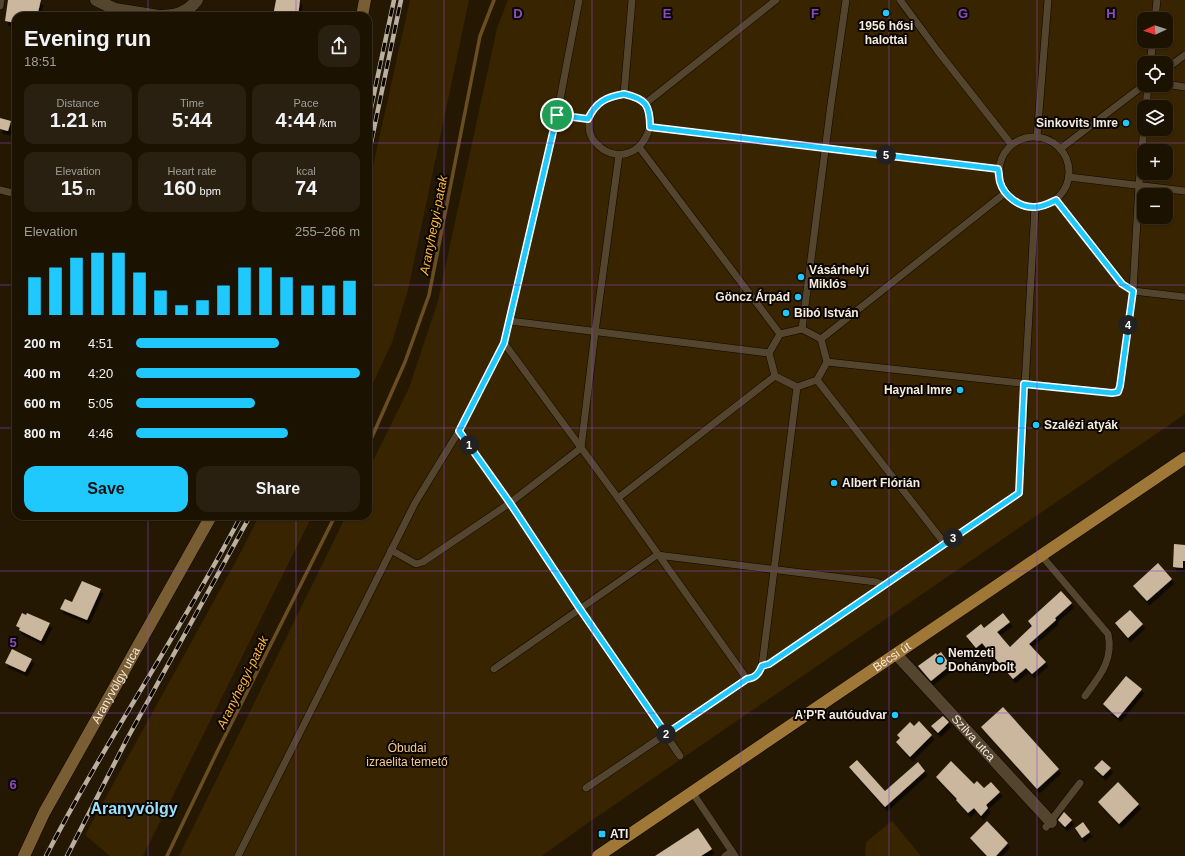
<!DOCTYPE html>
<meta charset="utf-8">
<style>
body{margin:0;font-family:Helvetica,sans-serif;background:#292011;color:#f1f3f6;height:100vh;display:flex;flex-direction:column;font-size:15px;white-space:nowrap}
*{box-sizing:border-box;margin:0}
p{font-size:13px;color:#a09e99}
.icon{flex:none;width:22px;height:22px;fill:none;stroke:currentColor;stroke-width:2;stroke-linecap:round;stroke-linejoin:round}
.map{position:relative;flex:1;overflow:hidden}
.side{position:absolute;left:12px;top:12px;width:360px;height:508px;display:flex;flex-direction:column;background:#1c1202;border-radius:12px;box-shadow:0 1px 3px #0004,0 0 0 1px #3a3224}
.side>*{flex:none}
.needle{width:26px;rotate:266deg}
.buttons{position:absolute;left:1137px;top:12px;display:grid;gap:8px}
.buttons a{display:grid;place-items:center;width:36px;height:36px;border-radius:8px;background:#1c1202;box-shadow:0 1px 3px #0004,0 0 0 1px #3a3224;font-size:20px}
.pin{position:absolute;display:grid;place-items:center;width:34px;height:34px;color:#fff;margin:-17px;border:2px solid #fff;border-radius:50%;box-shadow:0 1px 4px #0007}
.km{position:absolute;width:20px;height:20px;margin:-10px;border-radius:50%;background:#222;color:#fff;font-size:11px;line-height:20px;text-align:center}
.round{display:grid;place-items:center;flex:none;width:42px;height:42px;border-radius:12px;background:#292011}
.summary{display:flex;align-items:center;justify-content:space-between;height:68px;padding:0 12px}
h1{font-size:22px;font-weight:700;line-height:30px}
.metrics{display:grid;grid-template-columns:repeat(3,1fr);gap:6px;height:68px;padding:4px 12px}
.metrics div{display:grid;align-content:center;border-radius:10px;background:#292011;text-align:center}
.metrics b{font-size:20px;font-weight:700}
.metrics small{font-size:11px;font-weight:400}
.metrics p{font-size:11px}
.chart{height:112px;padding:8px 12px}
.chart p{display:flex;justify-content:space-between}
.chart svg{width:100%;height:72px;margin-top:4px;stroke:#20c9fd;stroke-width:6}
.button{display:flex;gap:8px;margin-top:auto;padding:8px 12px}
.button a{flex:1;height:46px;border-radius:12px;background:#20c9fd;color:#111;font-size:16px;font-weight:700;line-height:46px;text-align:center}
.button a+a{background:#292011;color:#f1f3f6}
ul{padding:0 12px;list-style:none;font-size:13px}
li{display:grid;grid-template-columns:64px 48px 1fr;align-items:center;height:30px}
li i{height:10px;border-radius:5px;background:#20c9fd}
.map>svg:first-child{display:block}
</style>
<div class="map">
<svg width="1185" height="856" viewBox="0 0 1185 856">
<defs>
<filter id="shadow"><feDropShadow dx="2.5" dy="4.5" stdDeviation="0" flood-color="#0009"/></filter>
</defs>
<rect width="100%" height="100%" fill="#251803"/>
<g fill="#392400" fill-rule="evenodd">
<path d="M410 0H469L408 290 392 342 368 394V188Z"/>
<path d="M508 0H1185V414L582 827 542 856H179L346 516H368V471L409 388 438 301 497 28ZM1144 19H1166V41H1144ZM1144 63H1166V85H1144ZM1144 107H1166V129H1144ZM1144 151H1166V173H1144ZM1144 195H1166V217H1144Z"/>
<path d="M259 516H312L143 856H110L85 835 242 550Z"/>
<path d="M892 821 921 856H865L866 842Z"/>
</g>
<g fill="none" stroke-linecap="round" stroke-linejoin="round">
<g stroke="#6a4d20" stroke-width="3.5">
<path d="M368 446 405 362 429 295 480 36 494 0"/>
<path d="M167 856 218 750 335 516"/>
</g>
</g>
<g fill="#cab79e" filter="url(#shadow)">
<path d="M8 0H41L37 16H16V23L5 21Z"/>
<path d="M276 0H300L298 16H273Z"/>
<path d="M0 118 11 121 8 131 0 129Z"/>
<path d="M1174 544 1185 545V561H1183V568L1173 567Z"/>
<path d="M1158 563 1172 579 1147 601 1133 586Z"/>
<path d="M82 581 101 589 87 620 60 609 65 599 72 602Z"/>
<path d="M1061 591 1072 603 1055 618 1056 620 1029 644 1046 662 1032 674 1026 668 1013 679 982 643 976 648 966 636 981 624 984 628 1003 613 1010 622 997 632 1010 647 1032 626 1028 621Z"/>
<path d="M1130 610 1143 624 1128 638 1115 623Z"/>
<path d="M22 613 26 615 27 613 50 623 41 641 19 630 20 628 16 626Z"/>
<path d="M12 649 32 659 25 672 5 663Z"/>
<path d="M941 652 949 663 945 666 947 668 931 681 918 666 936 653 937 655Z"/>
<path d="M1126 676 1142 689 1118 718 1103 704Z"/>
<path d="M1003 707 1059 769 1037 789 981 727Z"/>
<path d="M943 716 949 722 938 733 931 726Z"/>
<path d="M919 721 932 735 910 757 896 742 900 738 897 735 910 722 914 726Z"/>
<path d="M857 760 885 791 918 762 925 771 885 807 849 767Z"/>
<path d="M1102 760 1111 768 1103 776 1094 768Z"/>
<path d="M951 761 974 784 977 781 984 788 991 782 1000 792 986 805 988 808 981 816 974 808 968 813 956 800 957 799 936 777Z"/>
<path d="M1118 782 1139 804 1119 824 1098 802Z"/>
<path d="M1064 812 1072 820 1065 827 1058 820Z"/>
<path d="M987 821 1008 843 996 856H987L970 838Z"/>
<path d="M1083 822 1090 832 1082 838 1075 828Z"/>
<path d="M698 828 712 849 701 856H655Z"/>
</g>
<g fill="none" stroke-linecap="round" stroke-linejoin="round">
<defs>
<g id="lane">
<path d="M900 0 937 50 1011 144"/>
<path d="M0 6 1 0"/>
<path d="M1155 19 1157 0"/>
<path d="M1150 63 1153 41"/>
<path d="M1166 69 1185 55"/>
<path d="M1166 84 1185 87"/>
<path d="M624 94C642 98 655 108 649 129 642 155 614 164 595 142 591 138 589 131 589 125 588 105 608 97 624 94Z"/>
<path d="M624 94 632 0"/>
<path d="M646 103 776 0"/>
<path d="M1146 107 1148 85"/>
<path d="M557 115 588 119"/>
<path d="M650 127 998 169"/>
<path d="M1037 137 1048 0"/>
<circle cx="1034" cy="172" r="35"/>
<path d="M639 147 780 334"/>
<path d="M1060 149 1144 85"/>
<path d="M1069 177 1185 191"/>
<path d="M0 190 16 194"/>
<path d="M1056 200 1122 283 1133 291 1185 297"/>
<path d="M510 321 769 353"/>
<path d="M802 329 831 104 846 0"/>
<path d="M802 329 821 339 827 362 817 380 797 387 775 376 769 353 780 334Z"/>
<path d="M821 339 1005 193"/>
<path d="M504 343 618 498 747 679"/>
<path d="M827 362 1112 393 1118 391 1120 386 1133 291 1139 185 1144 126"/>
<path d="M817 380 945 544"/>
<path d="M459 431 510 503 580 609 680 756"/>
<path d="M618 498 775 376"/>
<path d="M391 550 416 564 423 562 510 503 581 448 595 332 619 155"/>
<path d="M1041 555 1108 634C1114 660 1099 677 1085 696"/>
<path d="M762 666 797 387"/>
<path d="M494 669 657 555 876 582 885 585"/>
<path d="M586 788 747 679C756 678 759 673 762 666L769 664 1019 493 1035 207"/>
<path d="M692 792 735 856"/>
<path d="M1046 827 1080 783"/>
<path d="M238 856 415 503 459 431 504 343 557 115 579 0"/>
<path d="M725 856 732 851"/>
</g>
<g id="street">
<path d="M96 0 115 9 159 16"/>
<path d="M160 16C175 16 187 13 197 0"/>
<path id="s1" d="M896 654 1051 822"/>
</g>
<g id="secondary">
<path d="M362 16 365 0"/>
<path id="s2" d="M24 856 44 813 211 516"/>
</g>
<g id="primary">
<path id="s3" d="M598 856 1185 458"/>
</g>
</defs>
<use href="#lane" stroke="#0e0400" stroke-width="8"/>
<use href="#street" stroke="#0e0400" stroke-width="13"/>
<use href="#secondary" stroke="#0e0400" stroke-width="13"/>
<use href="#primary" stroke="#0e0400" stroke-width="13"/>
<use href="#lane" stroke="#54452f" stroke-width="7"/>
<use href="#street" stroke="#54452f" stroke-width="12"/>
<use href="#secondary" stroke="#7a5e33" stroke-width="12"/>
<use href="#primary" stroke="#9f7737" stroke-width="12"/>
<defs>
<g id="rail">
<path d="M368 122 394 0"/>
<path d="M368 157 401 0"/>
<path d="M46 856C106 740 180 632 241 516"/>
<path d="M67 856 127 739 250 516"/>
</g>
</defs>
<use href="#rail" stroke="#baafa0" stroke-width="4.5"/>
<use href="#rail" stroke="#0a0501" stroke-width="3" stroke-dasharray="9" stroke-linecap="butt"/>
</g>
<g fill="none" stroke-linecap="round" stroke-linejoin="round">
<defs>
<path id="route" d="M624 94C646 99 650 105 650 127L998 169C999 173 999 178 1000 182 1004 196 1020 208 1035 207 1043 207 1050 203 1056 200L1122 284 1133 291 1120 386 1118 392 1112 393 1024 384 1019 493 769 664 762 666C759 673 756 678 747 679L666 734 580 609 510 503 459 431 504 343 557 115 588 119C596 102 606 97 624 94Z"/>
</defs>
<use href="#route" stroke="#fff" stroke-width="8"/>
<use href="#route" stroke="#20c9fd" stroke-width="5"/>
</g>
<path fill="none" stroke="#8d49c4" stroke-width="1" stroke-opacity="0.55" d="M148 0V16M296 0V16M444 0V856M592 0V856M741 0V856M889 0V856M1037 0V856M0 143H16M368 143H1185M0 285H16M368 285H1185M0 428H16M368 428H1185M148 516V856M296 516V856M0 571H1185M0 713H1185"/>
<g fill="#20c9fd" stroke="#0a0501" stroke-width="1.5">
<circle cx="886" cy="13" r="4"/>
<circle cx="1126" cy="123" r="4"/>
<circle cx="801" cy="277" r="4"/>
<circle cx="798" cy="297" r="4"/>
<circle cx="786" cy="313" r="4"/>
<circle cx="960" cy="390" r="4"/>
<circle cx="1036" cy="425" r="4"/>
<circle cx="834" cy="483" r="4"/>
<circle cx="940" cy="660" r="4"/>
<circle cx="895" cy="715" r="4"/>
<rect x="598" y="830" width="8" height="8" rx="2"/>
</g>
<g text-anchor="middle" stroke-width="4" stroke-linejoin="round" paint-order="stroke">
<g font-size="12" font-weight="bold" fill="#f5ebde" stroke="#0a0501" text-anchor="start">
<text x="886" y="30" text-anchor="middle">1956 hősi<tspan x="886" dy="14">halottai</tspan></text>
<text x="1118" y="127" text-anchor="end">Sinkovits Imre</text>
<text x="809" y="274">Vásárhelyi<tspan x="809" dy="14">Miklós</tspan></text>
<text x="790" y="301" text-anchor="end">Göncz Árpád</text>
<text x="794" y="317">Bibó István</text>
<text x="952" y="394" text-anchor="end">Haynal Imre</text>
<text x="1044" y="429">Szalézi atyák</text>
<text x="842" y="487">Albert Flórián</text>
<text x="948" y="657">Nemzeti<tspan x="948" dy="14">Dohánybolt</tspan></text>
<text x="887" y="719" text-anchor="end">A'P'R autóudvar</text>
<text x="610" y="838">ATI</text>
</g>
<g font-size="12" fill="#f5ebde" stroke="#0a0501">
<text dy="4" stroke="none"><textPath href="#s3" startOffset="355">Bécsi út</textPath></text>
<text dy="4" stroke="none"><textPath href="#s2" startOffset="194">Aranyvölgy utca</textPath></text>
<text dy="4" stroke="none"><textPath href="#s1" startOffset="114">Szilva utca</textPath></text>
</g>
<g font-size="12" fill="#f6cc90" stroke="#0a0501">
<text x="407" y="752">Óbudai<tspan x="407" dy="14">izraelita temető</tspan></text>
</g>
<g font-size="13" font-style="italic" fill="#fdb642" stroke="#0a0501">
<text transform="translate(433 225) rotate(-79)" y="5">Aranyhegyi-patak</text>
<text transform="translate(242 682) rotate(-64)" y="5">Aranyhegyi-patak</text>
</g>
<g font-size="16" font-weight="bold" fill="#9be1fe" stroke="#0a0501">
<text x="134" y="814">Aranyvölgy</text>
</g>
</g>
<g font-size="13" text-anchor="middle" font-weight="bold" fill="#8d49c4" stroke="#0a0501" stroke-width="4" stroke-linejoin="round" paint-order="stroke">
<text x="518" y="18">D</text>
<text x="667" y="18">E</text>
<text x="815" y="18">F</text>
<text x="963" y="18">G</text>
<text x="1111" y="18">H</text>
<text x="13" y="647">5</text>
<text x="13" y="789">6</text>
</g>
</svg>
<div class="buttons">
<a><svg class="needle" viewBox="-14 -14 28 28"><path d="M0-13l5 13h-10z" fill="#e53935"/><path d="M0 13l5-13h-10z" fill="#a09e99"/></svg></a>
<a><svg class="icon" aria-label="locate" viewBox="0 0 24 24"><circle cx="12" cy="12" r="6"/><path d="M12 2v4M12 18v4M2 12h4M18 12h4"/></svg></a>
<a><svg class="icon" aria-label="layers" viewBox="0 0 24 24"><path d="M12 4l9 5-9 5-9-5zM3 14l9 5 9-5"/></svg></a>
<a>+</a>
<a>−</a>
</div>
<div class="pin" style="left:557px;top:115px;background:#1e9e55"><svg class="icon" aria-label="arrive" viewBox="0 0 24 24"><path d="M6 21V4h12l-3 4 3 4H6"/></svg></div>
<b class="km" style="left:469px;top:445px">1</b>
<b class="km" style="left:666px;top:734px">2</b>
<b class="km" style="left:953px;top:538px">3</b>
<b class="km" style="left:1128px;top:325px">4</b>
<b class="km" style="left:886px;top:155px">5</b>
<section class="side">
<div class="summary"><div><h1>Evening run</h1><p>18:51</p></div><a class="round"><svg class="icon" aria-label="share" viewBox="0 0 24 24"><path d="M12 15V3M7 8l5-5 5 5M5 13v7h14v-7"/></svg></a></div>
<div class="metrics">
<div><p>Distance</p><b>1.21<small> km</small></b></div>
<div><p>Time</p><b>5:44</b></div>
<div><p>Pace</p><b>4:44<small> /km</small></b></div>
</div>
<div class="metrics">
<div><p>Elevation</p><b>15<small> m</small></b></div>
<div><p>Heart rate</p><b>160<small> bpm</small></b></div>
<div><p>kcal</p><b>74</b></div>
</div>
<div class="chart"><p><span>Elevation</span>255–266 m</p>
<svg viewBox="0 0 160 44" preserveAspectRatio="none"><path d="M5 44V21M15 44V15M25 44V9M35 44V6M45 44V6M55 44V18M65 44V29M75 44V38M85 44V35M95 44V26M105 44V15M115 44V15M125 44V21M135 44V26M145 44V26M155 44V23"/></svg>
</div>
<ul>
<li><b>200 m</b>4:51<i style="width:64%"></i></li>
<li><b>400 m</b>4:20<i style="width:100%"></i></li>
<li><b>600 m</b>5:05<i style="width:53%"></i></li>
<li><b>800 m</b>4:46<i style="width:68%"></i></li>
</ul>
<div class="button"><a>Save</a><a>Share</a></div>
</section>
</div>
